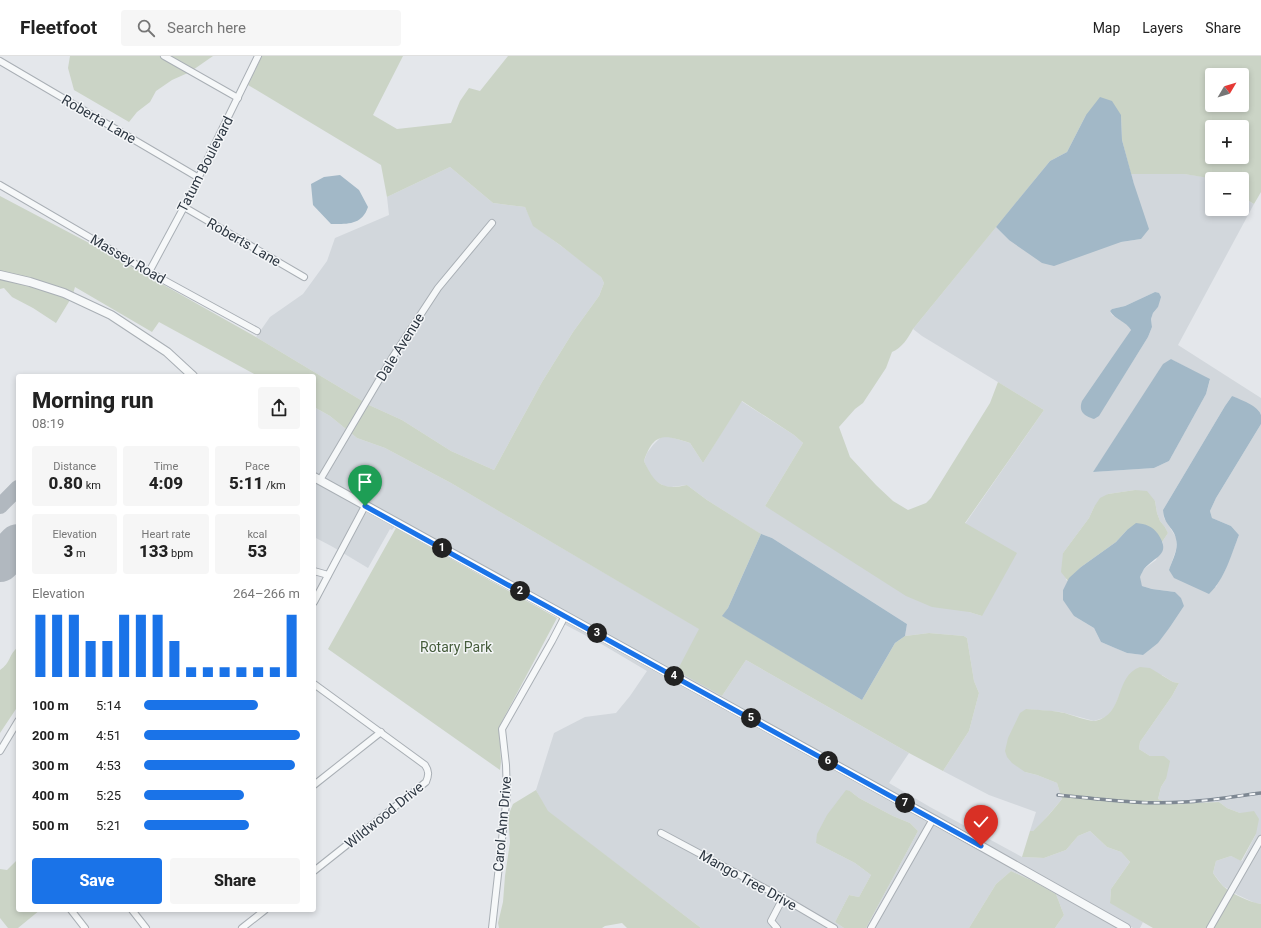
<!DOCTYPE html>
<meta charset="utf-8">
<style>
body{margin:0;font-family:Roboto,sans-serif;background:#f6f6f6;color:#222;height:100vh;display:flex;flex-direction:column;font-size:15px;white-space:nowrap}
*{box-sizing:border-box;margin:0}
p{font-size:13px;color:#767676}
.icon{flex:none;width:22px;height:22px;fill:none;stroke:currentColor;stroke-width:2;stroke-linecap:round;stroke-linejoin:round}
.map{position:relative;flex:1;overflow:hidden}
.sheet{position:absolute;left:16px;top:318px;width:300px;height:538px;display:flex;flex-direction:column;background:#fff;border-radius:4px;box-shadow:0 2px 6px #0003}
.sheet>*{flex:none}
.needle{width:26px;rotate:52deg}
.controls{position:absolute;left:1205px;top:12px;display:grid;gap:8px}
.controls a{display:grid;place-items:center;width:44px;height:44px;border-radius:4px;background:#fff;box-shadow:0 2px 6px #0003;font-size:20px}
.pin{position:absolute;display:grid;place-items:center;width:34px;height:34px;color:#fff;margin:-41px -17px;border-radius:50% 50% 50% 0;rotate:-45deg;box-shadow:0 0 4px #0007}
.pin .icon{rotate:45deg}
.km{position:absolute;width:20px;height:20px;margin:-10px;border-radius:50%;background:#222;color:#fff;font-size:11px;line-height:20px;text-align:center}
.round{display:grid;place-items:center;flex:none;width:42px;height:42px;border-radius:4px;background:#f6f6f6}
.summary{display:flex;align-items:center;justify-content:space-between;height:68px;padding:0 16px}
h1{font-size:22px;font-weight:800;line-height:30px}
.stats{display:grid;grid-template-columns:repeat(3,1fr);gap:6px;height:68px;padding:4px 16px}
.stats div{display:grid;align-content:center;border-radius:4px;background:#f6f6f6;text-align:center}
.stats b{font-size:17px;font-weight:800}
.stats small{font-size:11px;font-weight:400}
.stats p{font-size:11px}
.chart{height:112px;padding:8px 16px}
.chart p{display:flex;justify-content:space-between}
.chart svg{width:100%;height:72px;margin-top:4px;stroke:#1a73e8;stroke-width:6}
.primary-button{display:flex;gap:8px;margin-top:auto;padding:8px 16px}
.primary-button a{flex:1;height:46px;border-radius:4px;background:#1a73e8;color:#fff;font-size:16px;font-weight:800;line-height:46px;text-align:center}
.primary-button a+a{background:#f6f6f6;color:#222}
ul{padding:0 16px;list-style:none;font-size:13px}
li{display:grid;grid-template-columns:64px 48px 1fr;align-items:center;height:30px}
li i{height:10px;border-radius:5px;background:#1a73e8}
header{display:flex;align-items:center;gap:24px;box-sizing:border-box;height:56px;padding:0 20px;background:#fff;border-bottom:1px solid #e0e0e0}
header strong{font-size:19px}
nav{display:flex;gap:22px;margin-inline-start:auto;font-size:14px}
.search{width:280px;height:36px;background:#f6f6f6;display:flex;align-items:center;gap:10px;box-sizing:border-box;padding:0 14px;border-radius:4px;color:#767676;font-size:15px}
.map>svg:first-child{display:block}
</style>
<header>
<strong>Fleetfoot</strong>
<div class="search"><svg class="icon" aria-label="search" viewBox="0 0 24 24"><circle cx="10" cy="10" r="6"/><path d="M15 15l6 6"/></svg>Search here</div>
<nav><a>Map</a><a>Layers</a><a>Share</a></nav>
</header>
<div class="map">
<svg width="1261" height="872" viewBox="0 0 1261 872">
<rect width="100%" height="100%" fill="#e4e7eb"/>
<g fill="#d2d7dc" fill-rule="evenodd">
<path d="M450 111 493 147 525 151 534 170 587 209 601 221 604 227 599 240 573 276 542 326 494 414 451 395 402 364 369 349 256 281 270 261 303 238 327 205 335 182 389 159 387 141Z"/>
<path d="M1131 118H1184L1212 122 1215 123H1212V153H1242V138L1249 145 1254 148 1178 289 1261 342V358L1258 354 1232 340 1225 350 1163 454 1164 462 1177 483 1176 494 1169 514 1216 531 1225 514 1239 479 1231 470 1212 462 1210 455 1216 442 1261 368V848L1255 847 1238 839 1223 830 1213 817 1216 805 1231 800 1242 805 1256 778 1240 757 1227 752 1219 746 1172 748 1158 743 1161 731 1166 723 1164 700H1150L1139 693 1140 686 1172 640 1179 627 1173 626 1162 619 1119 640 1114 652 1106 661 1094 665 1061 656 1026 653 1025 716 1037 719 1057 727 1062 743 1040 769 1033 775H1030L1036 756 989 739 943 715 969 675 979 637 974 625 967 582 964 580 929 577 905 580 907 568 772 482 759 477 707 444 687 429 671 431 664 430 654 424 649 417 644 405 647 397 653 389 661 381 667 380 690 387 703 407 741 345 794 379 803 387 765 450 969 556 982 560 965 468 1044 354 922 280 913 273 996 171 1009 184 1121 186 1141 183 1134 128ZM1155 236 1158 251 1153 257 1151 263 1152 271 1148 281 1099 359 1115 299 1131 274 1128 269 1112 259 1110 255 1112 253 1125 250ZM1171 303 1210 324 1206 338 1169 405 1154 412 1093 416ZM1135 434 1155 445 1157 457 1160 465 1165 471 1168 477 1162 486 1163 487 1156 504 1145 512 1139 521 1142 530 1152 533 1175 536 1184 550 1170 571 1143 599 1127 597 1101 586 1094 572 1074 560 1063 534 1068 525 1066 524 1063 497 1089 462 1094 451 1108 438Z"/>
<path d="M314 351 330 360 357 382 385 392 451 427 700 573 722 640 746 604 909 697 889 727 930 751 1022 801 1044 802 1066 794 1078 780 1090 775 1107 791 1121 796 1130 806 1111 833 1110 846 1143 866 1140 872H1133L935 760 314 417Z"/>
<path d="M314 425 395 470 392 474 390 473 368 512 333 491 314 481Z"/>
<path d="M559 560 931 766 1120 872H1055L1064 859 1056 838 1033 825 1011 815 996 828 969 872H866L918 775 910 767 893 760 859 742 850 735 816 787 855 807 871 819 859 841 849 839 835 866 844 872H701L547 755 536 734 554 677 585 661 616 657 630 640 647 615 598 586 558 565Z"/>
</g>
<g fill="#cbd4c6" fill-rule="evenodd">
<path d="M70 0H213L190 16 172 24 156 35 150 46 137 56 129 66 74 34 68 12Z"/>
<path d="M262 0H403L373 59 397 73 451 67 460 45 469 32 480 35 508 0H1261V136L1254 148 1249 145 1242 138V123H1215L1184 118H1131L1122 84 1121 59H1086L1067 96 1050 105 913 273C908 282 902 292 892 296L886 312 863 347 855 353 839 371 850 401 876 429 893 445 908 454 926 447 931 442 990 347 998 326 1044 354 965 467 1017 497 982 560 969 556 932 551 906 540 765 450 803 387 794 379 742 345 703 407 690 387C665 379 654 375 644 405 654 427 662 435 687 429L707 444 761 478 728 552 723 560 862 644 895 587 905 580 929 577 964 580 967 582 974 625 979 637 969 675 943 715 909 697 746 604 722 640 677 615 699 573 451 427 385 392 357 382 330 360 314 351V320H258L159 266 152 276 75 231 73 238 0 216V140L91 188 256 281 369 349 402 364 451 395 494 414 542 326 573 276 599 240 604 227 601 221 560 189 533 170 525 151 493 147 450 111 387 141 381 109 248 29ZM1212 19H1242V49H1212ZM1212 71H1242V101H1212Z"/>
<path d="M0 223 29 229 70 244 56 267 33 252 12 241 4 232 0 233Z"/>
<path d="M1135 434 1147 435 1155 445 1157 457 1160 465 1165 471 1168 477 1162 486 1156 476 1127 474 1116 486 1081 511 1068 525 1061 516 1063 497 1089 462 1094 451 1100 442 1108 438Z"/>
<path d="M396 472 557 562 499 671 501 706 500 714 328 593Z"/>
<path d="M18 591V650L0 677V614C11 607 8 599 18 591Z"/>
<path d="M1140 611 1150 612 1173 626 1179 627 1172 640 1140 686 1139 693 1150 700H1164L1170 705 1166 723 1161 731 1158 743 1172 748 1219 746 1227 752 1240 757 1254 755 1259 763 1256 778 1241 805 1231 800 1216 805 1213 817C1216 821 1219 826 1223 830 1232 838 1249 846 1261 848V872H1153L1110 847 1111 833 1130 806 1121 796 1107 791 1090 775 1078 780 1066 794 1044 802 1022 801 1030 775H1033C1044 765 1053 754 1062 743L1057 727 1037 719 1025 716 1012 707 1007 701 1005 695 1008 682 1020 657 1026 653C1037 654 1048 654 1059 656 1067 657 1073 660 1080 662 1085 663 1091 665 1095 665 1125 659 1114 620 1140 611Z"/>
<path d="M536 734 548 755 701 872H627L622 867 605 870 602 872H499L498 867 503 846 505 820 510 786 508 760 513 748Z"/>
<path d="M846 734 850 735 859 742 893 760 910 767 918 775 866 872H844L835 866 849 839 859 841 871 819 855 807 816 787 817 778 827 759Z"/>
<path d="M18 803V854H40L18 872H8L0 862V813L7 814Z"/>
<path d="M1011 815 1033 825 1056 838 1064 859 1055 872H969L996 828Z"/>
</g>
<g fill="#a2b8c7">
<path d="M1100 41 1112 45 1121 59 1122 84 1134 128 1149 173 1141 183 1121 186 1054 210 1042 207 1009 184 996 171 1050 105 1067 96 1086 59Z"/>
<path d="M340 119 359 134 368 151C362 169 348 168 331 168L313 149 311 128 324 121Z"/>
<path d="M1155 236 1159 237 1161 241 1158 251 1153 257 1151 263 1152 271 1148 281 1099 360 1094 363C1085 360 1078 356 1082 345L1131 274C1126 265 1115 264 1110 255L1112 253 1125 250Z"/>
<path d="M1171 303 1210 323 1206 338 1169 405 1154 412 1093 416 1163 308Z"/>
<path d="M1232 340C1239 343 1259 350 1261 359 1261 362 1261 366 1261 368L1216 442 1210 455 1212 462 1231 470 1239 479C1231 499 1225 523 1209 538L1174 522 1169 514C1172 505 1179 493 1176 483 1174 471 1164 470 1163 454L1225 350Z"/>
<path d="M1136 467C1146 468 1152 470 1158 478 1172 499 1155 500 1144 513 1143 515 1141 518 1140 521L1142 530 1152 533 1175 536 1181 542 1184 550 1170 571 1158 587 1143 599 1127 597 1115 592 1101 586 1094 572 1074 560 1063 544V534L1069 522 1081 511 1116 486 1127 474Z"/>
<path d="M759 477 772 482 907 568 905 580 895 587 862 644 722 560 728 552 761 478Z"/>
</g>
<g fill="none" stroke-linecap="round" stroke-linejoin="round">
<path stroke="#b1b8bf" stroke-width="16" d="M0 450 18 432"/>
<path stroke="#b1b8bf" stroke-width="40" d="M0 506 18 488"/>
<defs>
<g id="minor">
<path d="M164 0 238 42"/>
<path d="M0 5 199 122"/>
<path d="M0 129 149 216 257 275"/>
<path d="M184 151 304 221"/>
<path d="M149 216 184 151 258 0"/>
<path d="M320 424 392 302 438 232 492 167"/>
<path d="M314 515 328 519"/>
<path d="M314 546 365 450"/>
<path d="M314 628 425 709C429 715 429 719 426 726L314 815"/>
<path d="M0 695 18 665"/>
<path d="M314 729 381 676"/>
<path d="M661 777 783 842 834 872"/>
<path d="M71 854 85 872"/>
<path d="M132 854 146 872"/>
<path d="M242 872 265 854"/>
<path d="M492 872 507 739 506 709 502 673 552 585 565 560"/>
<path d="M777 872 771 865 783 842"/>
<path d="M871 872 933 763"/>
<path d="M1210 872 1261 783"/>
</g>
<g id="tertiary">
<path d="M0 219 30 226 64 237 111 259 167 296 193 320"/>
<path d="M314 421 933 763 1126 872"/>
</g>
</defs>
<use href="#minor" stroke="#a9afb5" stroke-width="8"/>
<use href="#tertiary" stroke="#a9afb5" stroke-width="10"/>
<use href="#minor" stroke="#f6f8f9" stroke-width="6"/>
<use href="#tertiary" stroke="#f6f8f9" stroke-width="8"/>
<defs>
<path id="rail" d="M1058 739C1100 743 1143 749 1184 746 1210 745 1236 740 1261 737"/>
</defs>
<use href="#rail" stroke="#7e8893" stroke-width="3.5"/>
<use href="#rail" stroke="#f4f6f8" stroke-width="2" stroke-dasharray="6" stroke-linecap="butt"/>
</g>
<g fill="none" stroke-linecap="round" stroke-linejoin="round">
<defs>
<path id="route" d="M365 450 981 790"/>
</defs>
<use href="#route" stroke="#fff" stroke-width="8"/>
<use href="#route" stroke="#1a73e8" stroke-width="5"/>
</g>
<g text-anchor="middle" stroke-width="3" stroke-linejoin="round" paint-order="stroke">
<g font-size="14" fill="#2d3742" stroke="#f4f6f8">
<text transform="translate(99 63) rotate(30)" y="5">Roberta Lane</text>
<text transform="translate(205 108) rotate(-63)" y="5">Tatum Boulevard</text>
<text transform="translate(244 186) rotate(30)" y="5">Roberts Lane</text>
<text transform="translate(128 203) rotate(30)" y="5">Massey Road</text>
<text transform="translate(400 291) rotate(-58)" y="5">Dale Avenue</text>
<text transform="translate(384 759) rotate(-39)" y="5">Wildwood Drive</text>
<text transform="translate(502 768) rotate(-85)" y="5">Carol Ann Drive</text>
<text transform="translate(748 824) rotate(29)" y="5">Mango Tree Drive</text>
</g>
<g font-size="14" fill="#455c3b" stroke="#f4f6f8">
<text x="456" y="596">Rotary Park</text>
</g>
</g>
</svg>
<div class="controls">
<a><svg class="needle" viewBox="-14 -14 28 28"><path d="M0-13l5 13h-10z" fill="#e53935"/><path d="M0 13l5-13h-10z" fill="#767676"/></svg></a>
<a>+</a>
<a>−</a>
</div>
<div class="pin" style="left:365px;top:450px;background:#1e9e55"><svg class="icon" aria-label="arrive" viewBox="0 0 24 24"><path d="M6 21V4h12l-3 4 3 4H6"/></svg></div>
<div class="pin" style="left:981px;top:790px;background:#d93025"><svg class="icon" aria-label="check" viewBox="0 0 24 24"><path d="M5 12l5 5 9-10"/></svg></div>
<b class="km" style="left:442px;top:492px">1</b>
<b class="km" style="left:520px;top:535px">2</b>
<b class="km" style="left:597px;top:577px">3</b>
<b class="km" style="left:674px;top:620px">4</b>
<b class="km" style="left:751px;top:662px">5</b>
<b class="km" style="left:828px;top:705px">6</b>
<b class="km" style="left:905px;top:747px">7</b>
<section class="sheet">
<div class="summary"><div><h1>Morning run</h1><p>08:19</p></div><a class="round"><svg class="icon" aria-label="share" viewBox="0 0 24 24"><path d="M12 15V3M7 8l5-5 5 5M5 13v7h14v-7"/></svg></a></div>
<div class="stats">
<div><p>Distance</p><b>0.80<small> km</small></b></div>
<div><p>Time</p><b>4:09</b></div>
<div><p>Pace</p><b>5:11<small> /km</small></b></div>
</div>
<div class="stats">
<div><p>Elevation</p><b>3<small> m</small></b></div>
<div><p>Heart rate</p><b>133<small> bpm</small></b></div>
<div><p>kcal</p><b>53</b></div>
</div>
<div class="chart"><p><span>Elevation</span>264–266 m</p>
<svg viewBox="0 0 160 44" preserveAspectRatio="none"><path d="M5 44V6M15 44V6M25 44V6M35 44V22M45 44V22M55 44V6M65 44V6M75 44V6M85 44V22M95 44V38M105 44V38M115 44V38M125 44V38M135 44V38M145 44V38M155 44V6"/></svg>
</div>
<ul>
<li><b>100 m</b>5:14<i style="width:73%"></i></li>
<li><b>200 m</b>4:51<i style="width:100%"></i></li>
<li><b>300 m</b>4:53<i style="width:97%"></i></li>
<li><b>400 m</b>5:25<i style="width:64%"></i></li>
<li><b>500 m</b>5:21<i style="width:67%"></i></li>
</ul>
<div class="primary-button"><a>Save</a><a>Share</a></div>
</section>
</div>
